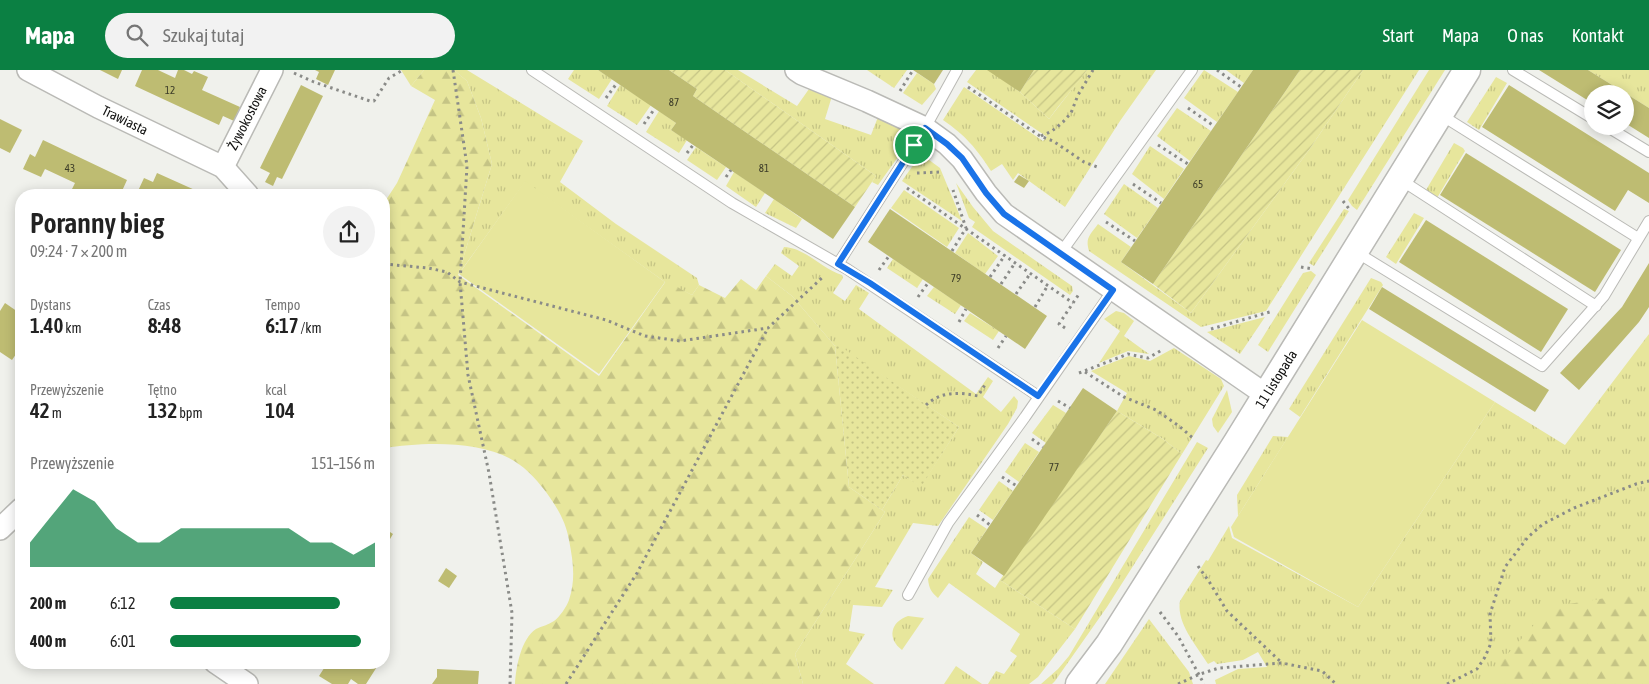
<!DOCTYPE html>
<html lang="pl">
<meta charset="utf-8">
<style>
body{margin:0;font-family:"Asap Condensed",sans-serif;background:#f2f2f2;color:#222;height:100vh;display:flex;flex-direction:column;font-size:19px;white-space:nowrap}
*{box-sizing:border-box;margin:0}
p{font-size:16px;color:#767676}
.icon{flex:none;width:28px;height:28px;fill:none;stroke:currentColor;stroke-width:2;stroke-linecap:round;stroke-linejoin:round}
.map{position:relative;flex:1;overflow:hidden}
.details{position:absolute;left:15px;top:119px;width:375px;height:480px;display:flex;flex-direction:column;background:#fff;border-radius:20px;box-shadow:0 2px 12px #0003}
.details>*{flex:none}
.fabs{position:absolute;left:1584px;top:15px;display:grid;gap:10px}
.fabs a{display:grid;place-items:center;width:50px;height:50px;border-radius:50%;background:#fff;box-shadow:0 2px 12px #0003;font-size:25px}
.pin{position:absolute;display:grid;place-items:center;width:42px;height:42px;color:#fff;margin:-21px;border:2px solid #fff;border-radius:50%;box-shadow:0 1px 5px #0007}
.round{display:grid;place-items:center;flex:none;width:52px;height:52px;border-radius:26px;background:#f2f2f2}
.head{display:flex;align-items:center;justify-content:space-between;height:85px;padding:0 15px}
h1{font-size:28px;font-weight:600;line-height:38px}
.figures{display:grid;grid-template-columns:repeat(3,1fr);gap:8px;height:85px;padding:5px 15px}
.figures div{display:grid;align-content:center}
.figures b{font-size:21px;font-weight:600}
.figures small{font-size:14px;font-weight:400}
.figures p{font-size:14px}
.chart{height:140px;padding:10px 15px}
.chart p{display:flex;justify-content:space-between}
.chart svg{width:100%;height:90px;margin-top:5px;fill:#0b8043;opacity:.7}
ul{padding:0 15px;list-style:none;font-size:16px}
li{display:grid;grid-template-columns:80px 60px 1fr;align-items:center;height:38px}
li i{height:12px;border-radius:6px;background:#0b8043}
header{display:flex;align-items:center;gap:30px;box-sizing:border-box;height:70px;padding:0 25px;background:#0b8043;color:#fff}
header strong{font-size:24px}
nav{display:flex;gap:28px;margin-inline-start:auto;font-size:18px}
.search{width:350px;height:45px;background:#f2f2f2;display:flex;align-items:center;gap:12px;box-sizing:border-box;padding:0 18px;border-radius:28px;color:#767676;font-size:19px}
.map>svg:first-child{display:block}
</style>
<header>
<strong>Mapa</strong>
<div class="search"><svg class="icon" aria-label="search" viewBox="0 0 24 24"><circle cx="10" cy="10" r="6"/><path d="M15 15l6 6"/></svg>Szukaj tutaj</div>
<nav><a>Start</a><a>Mapa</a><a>O nas</a><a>Kontakt</a></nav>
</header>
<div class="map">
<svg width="1649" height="614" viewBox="0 0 1649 614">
<defs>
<pattern id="grass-tufts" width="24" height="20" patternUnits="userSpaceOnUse" patternTransform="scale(1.25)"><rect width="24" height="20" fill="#e7e69c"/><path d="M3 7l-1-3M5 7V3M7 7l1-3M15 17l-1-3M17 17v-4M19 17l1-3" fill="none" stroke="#c5c485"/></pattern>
<pattern id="forest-firs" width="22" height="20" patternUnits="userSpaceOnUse" patternTransform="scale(1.25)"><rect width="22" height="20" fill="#e7e69c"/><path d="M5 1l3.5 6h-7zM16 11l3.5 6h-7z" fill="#c5c485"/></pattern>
<pattern id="park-dots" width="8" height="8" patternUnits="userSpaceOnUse" patternTransform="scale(1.25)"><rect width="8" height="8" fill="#e7e69c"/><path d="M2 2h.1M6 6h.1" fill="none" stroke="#c5c485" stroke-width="1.8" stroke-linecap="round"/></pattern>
<pattern id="garden-furrows" width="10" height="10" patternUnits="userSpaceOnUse" patternTransform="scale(1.25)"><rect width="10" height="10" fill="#e7e69c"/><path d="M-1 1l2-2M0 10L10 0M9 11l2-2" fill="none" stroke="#c5c485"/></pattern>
</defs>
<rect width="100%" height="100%" fill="#f0f1ec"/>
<g fill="url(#grass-tufts)">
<path d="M401 0H424L411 16Z"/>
<path d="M454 0H467L583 71 560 112 616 154 697 208 699 215 692 225 665 212 525 112 458 205 492 94 481 48 467 11Z"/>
<path d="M574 0H598L612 9 599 29 568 9Z"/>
<path d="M725 0H738L797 36 809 19 832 26 825 49 871 65 878 47 898 52 908 65V73L878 115 872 112 876 106Z"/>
<path d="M867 0H907L894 18Z"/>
<path d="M976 0H989L1020 22 1049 49 1087 0H1156L1120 51 1065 137 1018 103 1013 110 1002 94 991 101C976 78 966 66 943 50L964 17 1043 71 1047 67 967 12Z"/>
<path d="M1204 0 1238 22 1217 52 1184 28Z"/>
<path d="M1226 0H1253L1244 13Z"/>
<path d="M1363 0H1419L1266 241 1201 257 1089 181C1085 168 1090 165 1098 154L1131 177 1121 192 1191 243 1311 77Z"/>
<path d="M1429 0H1445L1357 140 1352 136 1348 130Z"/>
<path d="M1588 0H1649V38Z"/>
<path d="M917 3 934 14 936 19 922 35 903 23Z"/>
<path d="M1496 7 1507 13 1479 60 1467 52Z"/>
<path d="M620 15 651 35 637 55 607 36Z"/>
<path d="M1177 38 1211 61 1190 91 1157 66Z"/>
<path d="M659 41 676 53 671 60 687 70 679 83 646 62Z"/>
<path d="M1454 73 1463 78 1465 81 1437 128 1426 120Z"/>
<path d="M1150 76 1184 99 1164 129 1132 104Z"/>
<path d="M696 77 726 97 717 110 687 90Z"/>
<path d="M921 84 940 98 962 151 902 111Z"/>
<path d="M734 102 765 123 756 137 726 116Z"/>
<path d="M956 113 973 137 993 161 1072 216 1073 221 1070 225 972 157 975 152 969 148Z"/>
<path d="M1124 114 1158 138 1137 168 1104 144Z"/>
<path d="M904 120 959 158 947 177 891 138Z"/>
<path d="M774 129 802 149 796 158 765 143Z"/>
<path d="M1344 139 1349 141 1314 196 1309 193Z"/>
<path d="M1414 143 1424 148 1396 194 1386 187Z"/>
<path d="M968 163 998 186 985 204 955 183Z"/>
<path d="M784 177C806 178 822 199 842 205L843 208 833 223 845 231 856 215 869 223 859 239 976 324 988 307 993 311 983 327 1001 342 1014 326 1018 331 1017 338 1008 354 938 456 913 453 875 517 893 520 882 537 853 535 849 561 865 564 846 594 874 614H803L795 584 885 442 882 440 903 405 921 416 959 357 837 275 835 276 792 226 766 206 775 194 792 206 799 196 781 183Z"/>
<path d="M893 189 923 209 917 218 887 198Z"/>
<path d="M1311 201 1316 205 1268 282 1258 275 1303 203Z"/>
<path d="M1371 208 1381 212 1383 215 1300 347 1289 339Z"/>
<path d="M934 217 961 235 955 244 927 226Z"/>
<path d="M1116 241 1124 243 1134 251 1124 266 1149 284 1128 281 1099 293 1120 261 1104 249Z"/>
<path d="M970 243 999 261 993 270 964 251Z"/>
<path d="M1265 247 1240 284 1207 262Z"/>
<path d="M1649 264V614H1216L1215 610 1238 599 1267 597 1258 582 1243 590 1217 594 1214 591 1208 594C1197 576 1176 553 1180 531L1206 490 1208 491 1229 456 1232 468 1358 537 1495 332 1565 375Z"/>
<path d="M1174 278 1221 309 1224 316 1182 384 1163 369 1117 341 1127 323 1091 301 1129 286 1150 291Z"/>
<path d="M1227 320 1232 342 1218 363 1213 356 1212 349Z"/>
<path d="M1053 335 1066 343 1046 373 1032 363Z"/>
<path d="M1273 366 1288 367 1238 446 1237 425Z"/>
<path d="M1197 372 1208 378 1107 537 1055 611 1052 614H1041L1058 599 1069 586Z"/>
<path d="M1025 373 1039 382 1019 412 1005 402Z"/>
<path d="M999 411 1013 421 993 450 979 440Z"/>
<path d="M969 447 987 459 971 483 983 492 976 504 995 518 1000 510 1075 559 1038 607 1029 614H988L996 601 1004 604 1017 586 1010 581 1020 564 949 513 938 528C931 522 929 518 928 509Z"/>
<path d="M908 546 924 548 902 580C887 569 890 552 908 546Z"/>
<path d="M1149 549 1189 602 1193 614H1105Z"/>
<path d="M956 596 982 614H944Z"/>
</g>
<g fill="url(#forest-firs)">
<path d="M424 0H454L467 11 481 48 492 94 458 205 599 306 666 211 692 225 699 215 725 228 741 209 756 220 766 206 792 226 835 276 849 417 885 442 795 584 803 614H515C516 597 521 569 536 559 542 556 548 555 554 551 559 548 567 536 569 530 576 509 573 491 569 470 566 452 557 437 546 422 539 413 530 402 520 395 487 369 423 372 384 378V133L397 113 435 30 411 16Z"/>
<path d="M1649 521V614H1496L1497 596 1550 537Z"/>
</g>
<path fill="url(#park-dots)" d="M837 274 959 357 921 417 903 405 882 440 849 417 835 276Z"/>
<g fill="url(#garden-furrows)">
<path d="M669 0H725L876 106 855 137 693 26 697 19Z"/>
<path d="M1034 0H1087C1075 17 1061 32 1049 49L1020 22Z"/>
<path d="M1300 0H1363L1311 77 1191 243 1153 214Z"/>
<path d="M1117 341 1163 369 1182 384 1075 559 1000 510Z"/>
</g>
<g fill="#e7e69c">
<path d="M525 111 665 212 599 304 459 204Z"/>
<path d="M1362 250 1495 332 1358 537 1234 467 1231 457Z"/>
</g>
<g fill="#bebc72">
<path d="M100 0H122L118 9Z"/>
<path d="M142 0H158L175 8 178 0H184L192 4 194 1 208 7 202 20 240 37 234 51 223 46 219 55 135 16Z"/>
<path d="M315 0H335L328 15 316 9 319 2Z"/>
<path d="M598 0H669L697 19 693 26 855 137 833 169 671 60 676 53Z"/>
<path d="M913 0H943L934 14Z"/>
<path d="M987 0H1034L1020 22Z"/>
<path d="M1253 0H1300L1153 214 1121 192Z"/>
<path d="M1539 0H1588L1649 38V68L1625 53V24H1592V33Z"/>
<path d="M301 15 323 26 282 109 277 107 273 116 265 112 270 103 260 98Z"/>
<path d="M1509 15 1649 103V133L1628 120 1615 141 1482 57Z"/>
<path d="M0 49 22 60 10 83 0 78Z"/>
<path d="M43 70 127 110 122 121 126 123 125 125H99L88 120 86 125H69L75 113 45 99 41 107 23 99 30 84 35 87Z"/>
<path d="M1466 83 1621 180 1595 222 1440 125Z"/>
<path d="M157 103 206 125H147L138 121 144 108 153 112Z"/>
<path d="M1019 105 1029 111 1024 118 1014 112Z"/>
<path d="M890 139 1047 246 1025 279 868 172Z"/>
<path d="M1426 150 1568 239 1541 282 1399 192Z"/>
<path d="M1649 193V237L1639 252 1579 320 1560 303 1622 237Z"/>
<path d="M1382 217 1549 320 1535 342 1369 239Z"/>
<path d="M5 233 21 244V277L12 290 0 282V241Z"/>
<path d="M1083 318 1117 341 1004 506 971 483Z"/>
<path d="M384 458 393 464 384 479Z"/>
<path d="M446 498 457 506 449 518 438 511Z"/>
<path d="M328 592H380L366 614H358L351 609 348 614H332L319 606Z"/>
<path d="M437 599 479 601 478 614H432L437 607Z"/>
</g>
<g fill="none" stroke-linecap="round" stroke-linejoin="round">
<defs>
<g id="service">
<path d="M532 0 732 133 847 199 1038 326"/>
<path d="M1513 0 1592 48"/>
<path d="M1441 45 1638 168"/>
<path d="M1606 56 1649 82"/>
<path d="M1401 110 1596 236"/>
<path d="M1356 182 1542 296 1604 226 1649 151"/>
<path d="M1060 184 1192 0"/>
<path d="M838 194 925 58 957 0"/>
<path d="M908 525 948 453 1025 347 1113 220"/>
</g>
<g id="minor">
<path d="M28 0 98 37 223 97 248 125"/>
<path d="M796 0 802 4 867 31 925 58 947 74 962 89 986 123 1004 144 1266 325"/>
<path d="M223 97 272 0"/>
<path d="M0 459 21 439"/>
<path d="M215 592 247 614"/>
</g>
<path id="tertiary" d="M1079 614 1109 574 1237 372 1467 0"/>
</defs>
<use href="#service" stroke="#babab6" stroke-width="12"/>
<use href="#minor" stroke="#babab6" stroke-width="24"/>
<use href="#tertiary" stroke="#babab6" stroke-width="29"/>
<g stroke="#8a8b88" stroke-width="3" stroke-dasharray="2.5 4" stroke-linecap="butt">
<path d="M453 0 467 96 460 212 468 305 489 403 512 543 510 614"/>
<path d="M1217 0 1241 17"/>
<path d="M294 3 314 12 370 31H374L389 8 403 0"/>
<path d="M968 17 1040 66 1053 71 1084 92 1100 98"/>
<path d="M900 21 913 0"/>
<path d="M606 28 617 13"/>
<path d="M1188 38 1214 56"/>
<path d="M644 54 655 38"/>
<path d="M1041 66 1052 61 1063 52 1071 43 1078 25 1093 0"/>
<path d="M1158 75 1188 94"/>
<path d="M687 83 693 75"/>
<path d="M917 103 941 102"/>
<path d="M726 107 731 100"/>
<path d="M1133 114 1161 133"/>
<path d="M907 118 1073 233"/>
<path d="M1343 131 1350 140"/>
<path d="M1106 152 1135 171"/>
<path d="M952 181 966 158 953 120"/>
<path d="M384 194 428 198 447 202 460 212 606 250 645 266 680 271 768 258 824 206"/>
<path d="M1301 197 1313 199"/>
<path d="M879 200 889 186"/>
<path d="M990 207 1005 185"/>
<path d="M1001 214 1015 193"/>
<path d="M1016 224 1030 204"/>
<path d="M918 227 928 213"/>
<path d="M1035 237 1048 215"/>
<path d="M959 252 966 239"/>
<path d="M1065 258 1059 254 1079 224"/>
<path d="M1211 259 1273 241"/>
<path d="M998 278 1006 266"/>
<path d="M1085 302 1124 327 1156 340 1179 356 1194 369"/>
<path d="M1079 303 1128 284 1148 288 1162 280"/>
<path d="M1058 331 1070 338"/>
<path d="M926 335C941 321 959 322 978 326L986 313"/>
<path d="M1032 369 1043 377"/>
<path d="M1002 407 1017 416"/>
<path d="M977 445 990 455"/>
<path d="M1198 496 1210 513 1227 541 1282 593"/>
<path d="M1160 542 1178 566 1204 614"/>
<path d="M566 614 637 503 768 258"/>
<path d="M1178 614 1200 604 1219 598 1282 593 1322 601 1336 614"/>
<path d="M1447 614 1477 599 1485 587 1491 573 1490 544 1505 497 1528 467 1543 454 1574 438 1636 414 1649 411"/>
</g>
<use href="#service" stroke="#fff" stroke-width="10"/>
<use href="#minor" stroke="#fff" stroke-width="21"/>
<use href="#tertiary" stroke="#fff" stroke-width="26"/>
</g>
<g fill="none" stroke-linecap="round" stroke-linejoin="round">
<defs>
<path id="route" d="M925 58 947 74 962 88 986 123 1004 144 1113 220 1038 326 870 213 838 194Z"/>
</defs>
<use href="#route" stroke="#fff" stroke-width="10"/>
<use href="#route" stroke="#1a73e8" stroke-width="6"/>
</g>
<g text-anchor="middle" stroke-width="5" stroke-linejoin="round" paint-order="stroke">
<g font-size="11" fill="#3c3c28">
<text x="170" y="24">12</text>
<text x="674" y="36">87</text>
<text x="70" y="102">43</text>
<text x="764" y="102">81</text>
<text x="1198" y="118">65</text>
<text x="956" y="212">79</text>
<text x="1054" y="401">77</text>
</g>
<g font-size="14" fill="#111110" stroke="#fffffe">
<text transform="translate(247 48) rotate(-63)" y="5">Żywokostowa</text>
<text transform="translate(125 50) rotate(26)" y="5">Trawiasta</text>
<text transform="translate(1276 309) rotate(-58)" y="5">11 Listopada</text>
</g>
</g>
</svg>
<div class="fabs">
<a><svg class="icon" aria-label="layers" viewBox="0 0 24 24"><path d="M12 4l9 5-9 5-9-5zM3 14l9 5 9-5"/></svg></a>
</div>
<div class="pin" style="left:914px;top:75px;background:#1e9e55"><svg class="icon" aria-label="arrive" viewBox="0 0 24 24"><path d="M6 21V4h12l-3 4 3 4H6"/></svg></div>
<section class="details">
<div class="head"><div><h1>Poranny bieg</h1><p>09:24 · 7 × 200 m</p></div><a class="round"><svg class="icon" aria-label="share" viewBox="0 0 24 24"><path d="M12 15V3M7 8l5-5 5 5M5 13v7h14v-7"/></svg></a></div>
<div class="figures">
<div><p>Dystans</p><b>1.40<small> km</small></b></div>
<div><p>Czas</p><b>8:48</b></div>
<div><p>Tempo</p><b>6:17<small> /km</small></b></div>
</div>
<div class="figures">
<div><p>Przewyższenie</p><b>42<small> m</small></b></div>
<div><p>Tętno</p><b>132<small> bpm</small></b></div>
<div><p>kcal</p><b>104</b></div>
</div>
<div class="chart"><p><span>Przewyższenie</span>151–156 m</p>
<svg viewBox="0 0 160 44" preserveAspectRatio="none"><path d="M0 44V32L10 19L20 6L30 12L40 25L50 32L60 32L70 25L80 25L90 25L100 25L110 25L120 25L130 32L140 32L150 38L160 32V44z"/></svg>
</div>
<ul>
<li><b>200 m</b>6:12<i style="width:83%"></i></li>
<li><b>400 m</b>6:01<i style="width:93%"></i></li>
</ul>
</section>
</div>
